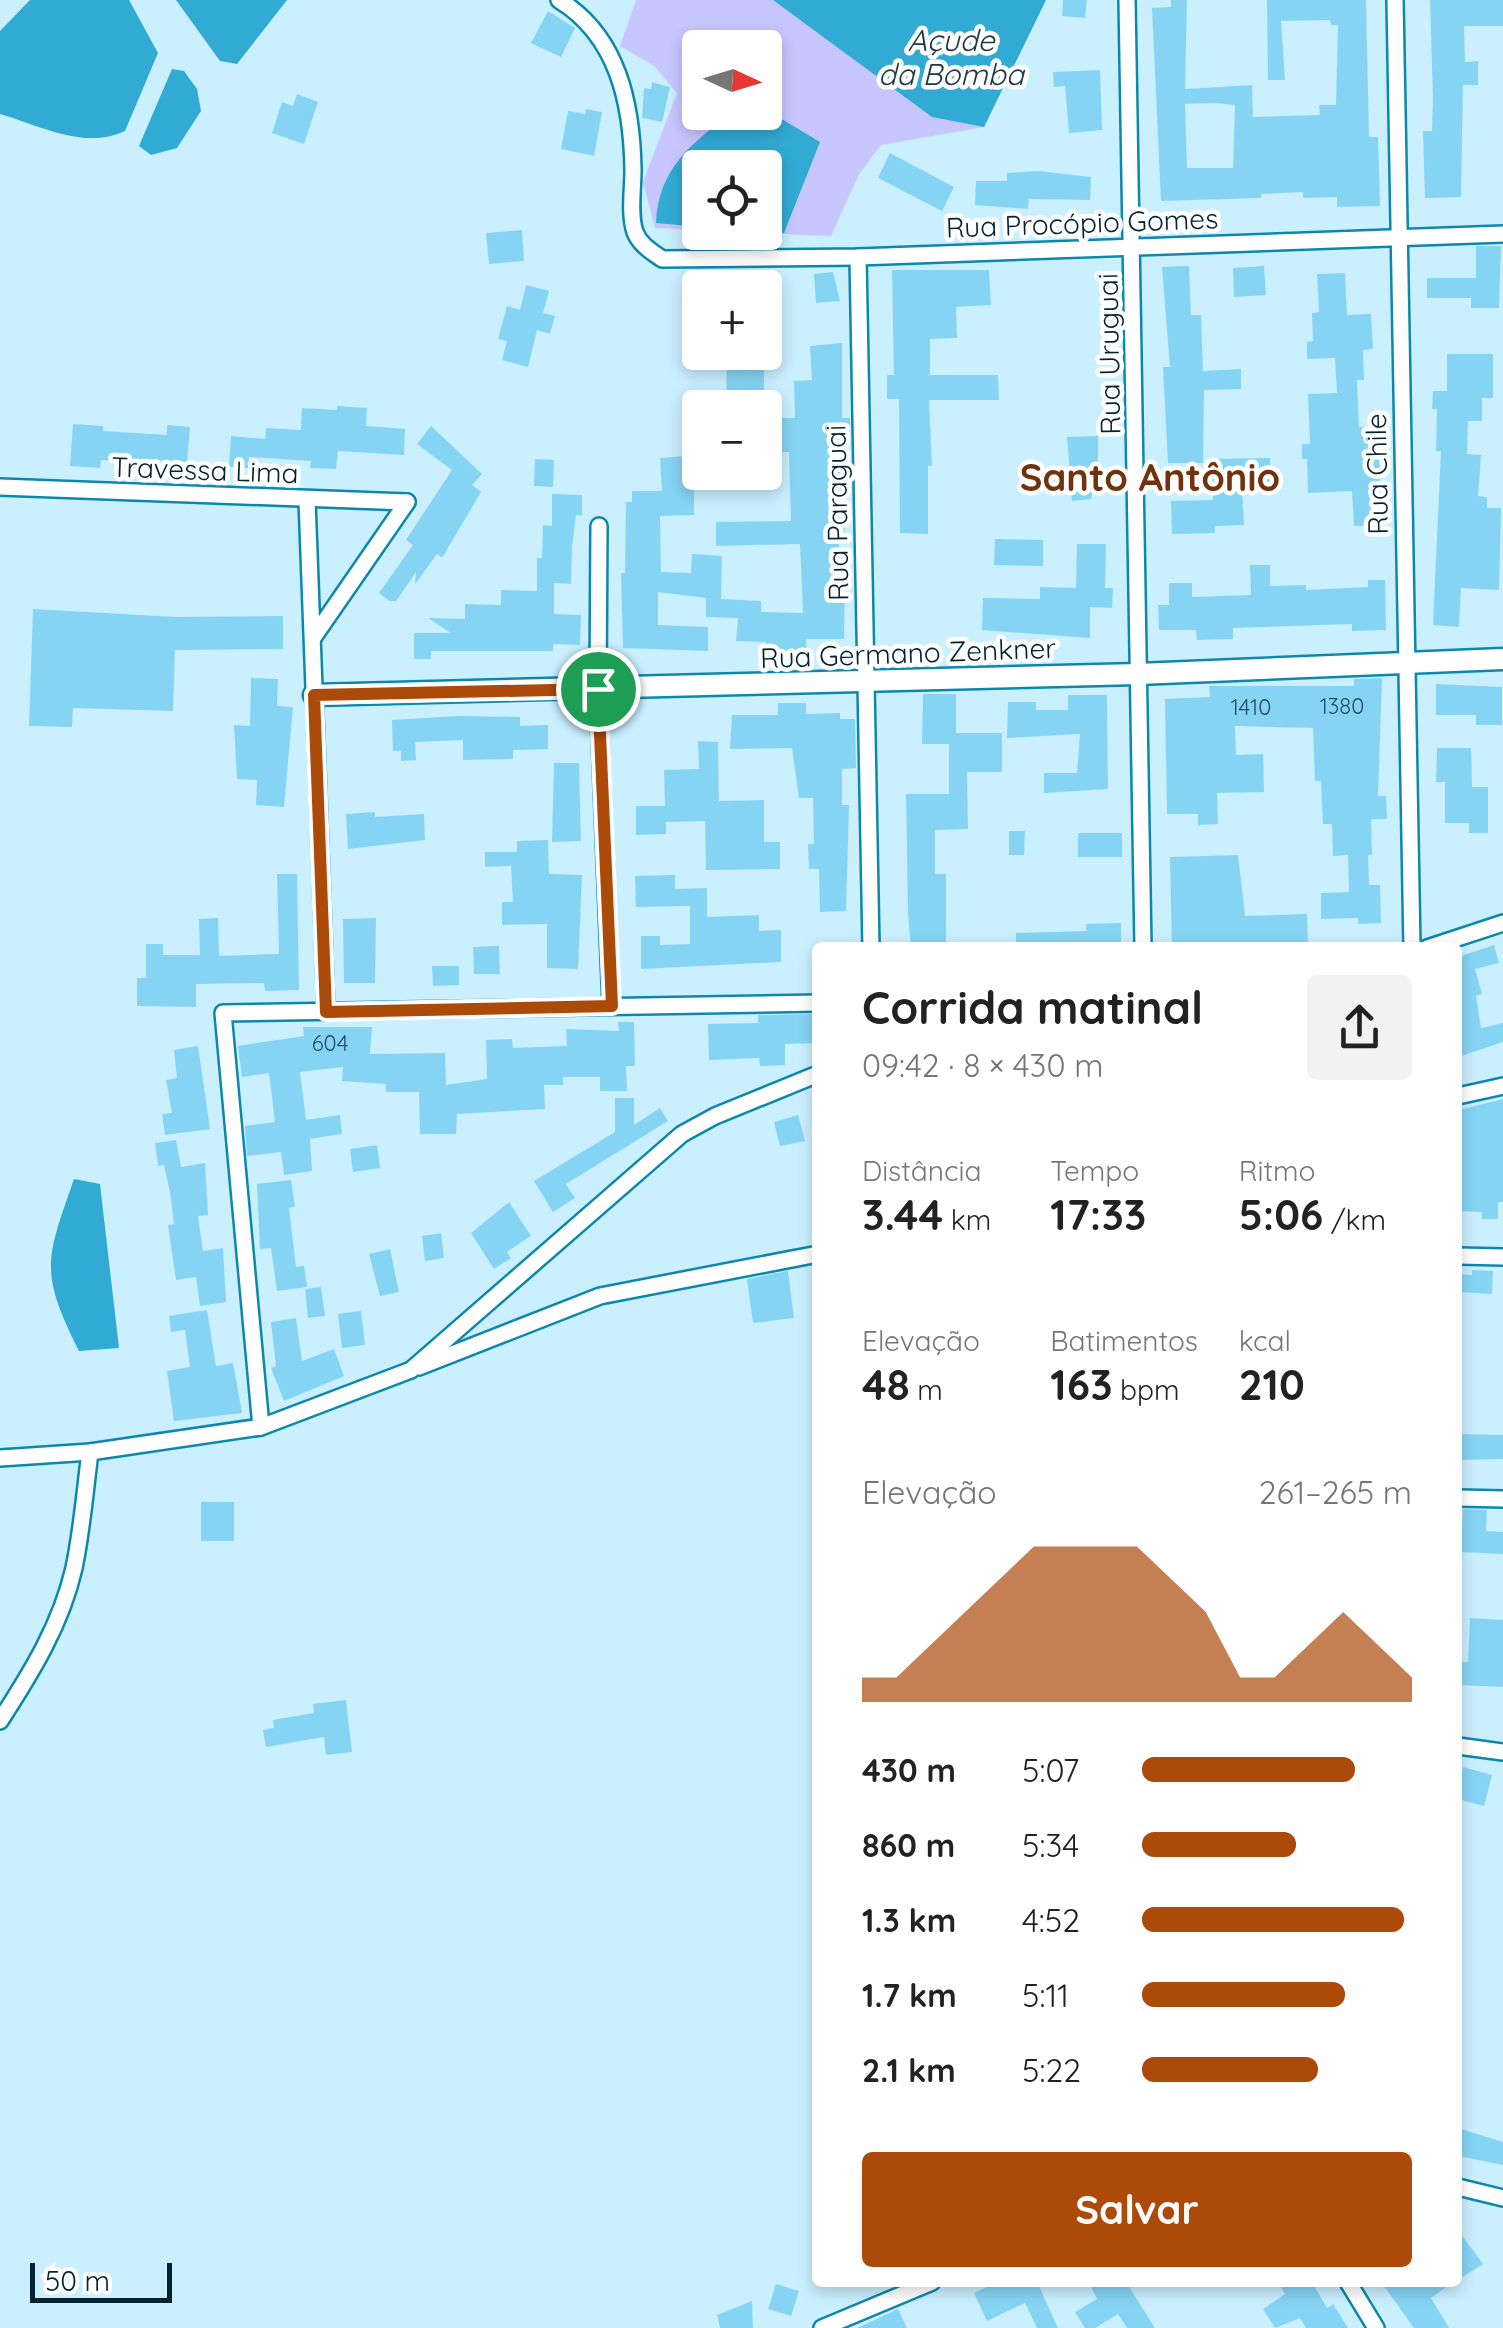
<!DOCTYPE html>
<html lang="pt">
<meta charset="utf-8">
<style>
body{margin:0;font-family:Quicksand,sans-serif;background:#f2f2f2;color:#222;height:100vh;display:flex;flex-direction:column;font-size:38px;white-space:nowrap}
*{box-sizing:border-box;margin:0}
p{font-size:32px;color:#767676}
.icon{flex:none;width:55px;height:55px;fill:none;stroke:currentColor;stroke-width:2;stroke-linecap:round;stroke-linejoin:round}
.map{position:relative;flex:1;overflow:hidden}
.details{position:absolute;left:812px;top:942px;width:650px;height:1345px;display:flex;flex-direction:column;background:#fff;border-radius:10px;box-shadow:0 5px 15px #0003}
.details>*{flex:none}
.needle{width:65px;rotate:94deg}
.buttons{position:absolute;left:682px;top:30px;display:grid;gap:20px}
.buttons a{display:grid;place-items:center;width:100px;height:100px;border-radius:10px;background:#fff;box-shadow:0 5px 15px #0003;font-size:50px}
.scale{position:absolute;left:30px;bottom:25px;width:142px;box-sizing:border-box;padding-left:10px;border:5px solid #02232f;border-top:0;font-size:28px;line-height:35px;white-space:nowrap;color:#02232f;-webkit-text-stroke:8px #fff;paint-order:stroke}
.pin{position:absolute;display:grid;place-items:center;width:85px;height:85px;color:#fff;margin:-42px;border:5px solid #fff;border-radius:50%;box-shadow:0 2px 10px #0007}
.round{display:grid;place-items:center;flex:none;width:105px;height:105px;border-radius:10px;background:#f2f2f2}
.overview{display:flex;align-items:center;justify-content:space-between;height:170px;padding:0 50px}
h1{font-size:45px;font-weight:700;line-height:75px}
.metrics{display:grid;grid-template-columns:repeat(3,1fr);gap:15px;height:170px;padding:10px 50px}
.metrics div{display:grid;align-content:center}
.metrics b{font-size:42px;font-weight:700}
.metrics small{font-size:28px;font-weight:400}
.metrics p{font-size:28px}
.chart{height:280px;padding:20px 50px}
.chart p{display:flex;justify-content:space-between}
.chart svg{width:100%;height:180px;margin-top:10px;fill:#ac4a0a;opacity:.7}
.button{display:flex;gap:20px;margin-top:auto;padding:20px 50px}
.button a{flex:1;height:115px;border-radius:10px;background:#ac4a0a;color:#fff;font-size:40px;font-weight:700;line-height:115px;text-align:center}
ul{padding:0 50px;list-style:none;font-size:32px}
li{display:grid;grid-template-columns:160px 120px 1fr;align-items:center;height:75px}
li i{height:25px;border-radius:12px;background:#ac4a0a}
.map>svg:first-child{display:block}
</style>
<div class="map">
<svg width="1503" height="2328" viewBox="0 0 1503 2328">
<rect width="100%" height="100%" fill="#caefff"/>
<path fill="#c8c6fe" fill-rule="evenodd" d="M636 0H1046L984 127 881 145 859 174 831 236 760 233 765 232V168H700V230L655 228 643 182 677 93 654 66 620 46ZM700 48H765V112H700Z"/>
<g fill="#31aad4">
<path d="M30 0H129L158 53 125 131C84 150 41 126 0 114V31Z"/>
<path d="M176 0H287L237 64 220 61Z"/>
<path d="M773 0H1046L984 127 932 117Z"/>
<path d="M172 69 184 71 197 89 201 111 177 148 151 155 139 146Z"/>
<path d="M765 109 820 142 784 233 765 232V168H700V227L656 223C658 169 692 142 733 113L765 112Z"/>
<path d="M74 1179 100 1184 119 1348 79 1351C39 1271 46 1260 74 1179Z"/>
</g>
<g fill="#86d4f4" fill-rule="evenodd">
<path d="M1063 0H1087L1085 18 1062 16Z"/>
<path d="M1171 0H1187L1185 89 1252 85 1253 117 1320 115 1319 105H1336L1338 25H1331L1330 20 1281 21 1285 80H1268L1267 0H1366L1369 137H1378L1380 206 1337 207V197L1303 198V192L1261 194V198L1161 201 1152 8 1171 7ZM1215 103 1235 105 1233 168H1187L1185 104Z"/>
<path d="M1430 0H1503V26H1464L1465 62 1478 61V85H1463L1461 197 1425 198 1423 131H1432L1433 99Z"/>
<path d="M548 11 575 28 561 57 531 43Z"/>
<path d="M1100 70 1102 130 1069 133 1065 86 1054 87 1053 72Z"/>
<path d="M652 82 670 87 662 122 642 118 644 88 651 89Z"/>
<path d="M297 94 318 102 304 144 272 133 282 102 293 106Z"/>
<path d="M586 109 602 112 594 156 561 149 568 111 585 114Z"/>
<path d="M890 153 954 187 942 211 878 178Z"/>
<path d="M1038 171 1091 177 1090 200 1029 199 1028 209 975 205 976 181H1007V173Z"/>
<path d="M522 230 524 261 489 264 486 233Z"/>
<path d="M1476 246H1501L1499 308H1471V298H1427V278H1476Z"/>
<path d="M1189 266 1191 315H1201L1203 371 1241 369V389L1204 390 1203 463H1168L1163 367H1170L1162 267Z"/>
<path d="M1264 266 1266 295 1234 297 1233 268Z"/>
<path d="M892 270H989L991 305 956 307 957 338 930 339V375H998L999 400H929L932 466H928V534L900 533 899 399H887V375H894Z"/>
<path d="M833 272 840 301 816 303 814 274Z"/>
<path d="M1345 273 1347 315 1371 314 1373 349 1363 350 1364 380H1357L1359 427H1368L1369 457 1379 456 1382 525 1354 526 1352 491 1308 493 1307 459H1302V444H1310L1308 394 1337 393 1335 358 1307 359V342L1313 341 1312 313 1319 312 1317 274Z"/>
<path d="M526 285 549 291 543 313 555 316 550 334 537 330 528 367 502 360 507 341 498 339 507 306 520 310Z"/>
<path d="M842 343V418H850V444H847L844 544H839L838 574H845L844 639H806V653H766V642L736 641 738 618 706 617V598L658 592V625L708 627V651L623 648 621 573H625L626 502H632V491H662L660 458 686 456 688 469 700 470V484H694V515L660 516 661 572 691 573 692 554 722 556 721 599 761 601V612L803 613 800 544 716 546V522L791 521 789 452H770L769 418H795L794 381 812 380 810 346Z"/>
<path d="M764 352V408H726L727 355Z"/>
<path d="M1447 354H1493V398H1482V421H1468L1467 454 1481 455 1478 496 1487 497V508H1501L1499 590 1461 588 1459 627 1433 625 1441 451H1436L1437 409H1432L1433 391H1447Z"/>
<path d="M337 406 367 408 366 426 405 429 404 455 338 451 336 469 310 468 311 461 249 457 248 468 229 467 231 436 265 439 266 428 301 430 302 408 337 410Z"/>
<path d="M73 424 103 426V431L167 435V425L190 427 187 462 137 459 136 463 101 460 100 468 70 466Z"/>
<path d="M431 426 482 474 472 485 481 492 442 558 437 554 415 584 416 572 396 601H390L379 593 413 545 406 540 452 470 417 444Z"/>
<path d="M1098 436V469L1091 499 1072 501 1067 437Z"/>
<path d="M1270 458 1271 489 1242 490 1244 525 1215 526V533L1172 534 1171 501 1213 500 1212 459Z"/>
<path d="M535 459 554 460 553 487 534 486Z"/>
<path d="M552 494 582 495V516L576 515 572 547 571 584 554 583V614L581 615 580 645 553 644V651H431V659H414V633H451L428 618 465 619V604L501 605V590L537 591V558H542L543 525 552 526Z"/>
<path d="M995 539 1043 540V566L994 565Z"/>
<path d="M1077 544H1106L1105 588H1113L1112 608 1090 607V638L982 630 983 598 1040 599V587L1076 588Z"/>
<path d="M1250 565H1270V586L1306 585V590L1368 587V580H1385L1386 630 1352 631V624L1233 628V639L1197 640 1196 630H1159L1158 605H1169V583H1192V597L1251 595Z"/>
<path d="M33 609 176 617 283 616V649L175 650 173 711 73 708 72 727 29 726Z"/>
<path d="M251 678 278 679 277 706 293 707 284 807 256 805 257 780 237 779 234 725 250 726Z"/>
<path d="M1382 678 1378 796H1386L1387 819H1371L1372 855H1368L1369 885H1380L1381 923 1358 924V918L1321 919V893L1349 892 1348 855 1333 856 1332 824H1323L1321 781H1315L1313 728 1235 726 1236 755 1263 754 1264 792 1217 793 1218 824 1198 825V814H1167L1165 699 1210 697 1209 686H1354V679Z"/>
<path d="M1436 684 1502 687V725H1476V715H1436Z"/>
<path d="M923 694H956V733H1002V772H967L968 829 935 830V874H946V948H911L908 914 906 794H949V744H922Z"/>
<path d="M1068 695H1107L1108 789 1044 793V773H1077L1080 734 1007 738 1008 702H1036V710H1068Z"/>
<path d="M778 703H806V714L840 713V719H855L856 768 842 769V805H849L846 911 820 912 819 869H809L808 844H814L813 798H799L792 748 730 749 732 715H778Z"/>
<path d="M457 716 520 717V726L548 725V749L513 750V759L463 760V740L415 742 416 760 401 761V751H393L392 720Z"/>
<path d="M698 741 718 742 719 801 764 800V842H780V869L706 870 705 821 666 822V834L636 835V806H665L664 770 699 769Z"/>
<path d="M1437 748H1471L1472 787H1488V833H1469V823H1445V782H1436Z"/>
<path d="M554 763H579L581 841 552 842Z"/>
<path d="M375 812V817L424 814 425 840 348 849 346 814Z"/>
<path d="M1009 831H1025L1024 855H1009Z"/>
<rect x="1078" y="833" width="44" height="24"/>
<path d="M548 840 549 874 582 875 578 969 547 968V924L502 925V902H513L511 866 485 867V852H517V841Z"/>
<path d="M1238 855 1245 916 1307 914 1308 943 1172 948 1170 857Z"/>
<path d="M277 874H297L299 990 265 991 264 983 196 984V1007L137 1006V978H146V944H163V955H200L199 919 218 918 219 956 279 954Z"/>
<path d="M675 875V889L707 888V917L759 915V931L781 930V962L641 969V936H660V945L690 944V906L636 907 635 876Z"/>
<path d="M376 918 375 983H344L343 919Z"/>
<path d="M1121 923V948H1016V933L1086 931V924Z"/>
<path d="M1494 945 1499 963 1475 969 1482 994 1476 996 1481 1028 1503 1023V1042L1458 1057V957Z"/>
<path d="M499 946 500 974H474L473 947Z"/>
<path d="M432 966H459V985L433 986Z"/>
<path d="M818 1014V1043L785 1044V1065L760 1066 759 1058 709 1060 708 1024 758 1023V1015Z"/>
<path d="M618 1022H634L635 1066H626L627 1091H600V1077H563V1085H544L545 1109 457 1114 456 1134H420L419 1092H386V1084L342 1081 343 1067 300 1072 306 1120 340 1115 342 1134 310 1139 312 1171 284 1175 281 1152 247 1156 245 1126 275 1122 269 1073 242 1077 238 1046 304 1036 303 1027H372L370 1054 445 1053 446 1085 487 1079 486 1040 512 1039 513 1048 567 1046 566 1029 619 1031Z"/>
<path d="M198 1046 210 1129 165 1135 162 1114 172 1113 166 1080 177 1078 174 1050Z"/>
<path d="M615 1098H634V1125L660 1108 668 1121 566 1184 575 1198 553 1212 534 1181 615 1132Z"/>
<path d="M1503 1099V1202H1498V1219H1482V1212L1458 1211V1110Z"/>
<path d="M798 1115 805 1141 780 1146 774 1122Z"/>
<path d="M176 1140 181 1167 205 1163 208 1215 198 1216 203 1251 223 1248 226 1302 200 1306 196 1277 176 1280 168 1225 174 1224 170 1192 164 1165 158 1166 155 1143Z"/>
<path d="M377 1145 380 1168 353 1172 350 1149Z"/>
<path d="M291 1180 295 1207 289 1208 296 1267 304 1266 307 1287 277 1291 271 1248 260 1249 257 1184Z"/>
<path d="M509 1202 531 1236 507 1252 511 1258 494 1269 471 1233Z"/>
<path d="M441 1233 444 1258 425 1261 422 1236Z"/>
<path d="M390 1249 399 1292 380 1296 369 1254Z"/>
<path d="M1472 1270 1493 1271 1492 1294 1458 1292V1274L1472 1275Z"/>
<path d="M788 1271 794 1318 753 1323 747 1279Z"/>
<path d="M321 1287 325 1316 308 1318 305 1289Z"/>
<path d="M207 1310 216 1366 233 1363 242 1413 174 1421 167 1371 190 1367 185 1330 171 1332 169 1316Z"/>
<path d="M361 1311 365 1345 342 1348 338 1314Z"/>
<path d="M296 1318 302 1361 334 1349 344 1376 284 1401 271 1368 276 1366 271 1322Z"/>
<path d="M1458 1434 1503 1435V1459L1458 1460Z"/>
<rect x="201" y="1502" width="33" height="39"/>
<path d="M1463 1509 1487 1510 1486 1531 1503 1532V1554L1461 1552Z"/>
<path d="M1470 1618 1503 1620V1687L1458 1685V1662H1468Z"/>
<path d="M346 1700 352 1752 326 1755 324 1737 266 1747 263 1730 274 1728 273 1720 314 1713 313 1704Z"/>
<path d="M1463 1767 1492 1775 1484 1806 1458 1799Z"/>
<path d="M1458 2128 1503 2142V2165L1458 2156Z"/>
<path d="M1458 2230 1483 2264 1458 2280Z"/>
<path d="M998 2282H1037L1058 2328H1037L1025 2303 987 2321 974 2293Z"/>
<path d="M1089 2282H1126L1155 2328H1127L1118 2314 1095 2328H1085L1075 2312 1097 2299Z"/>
<path d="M1278 2282H1312L1327 2308 1333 2304 1348 2328H1306L1300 2318 1275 2328 1263 2309 1285 2294Z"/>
<path d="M1381 2282H1453L1431 2298 1449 2328H1414Z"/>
<path d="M776 2284 799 2291 791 2316 768 2309Z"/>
<path d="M752 2301 753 2328H720L717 2315Z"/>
<path d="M898 2309 907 2328H857Z"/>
</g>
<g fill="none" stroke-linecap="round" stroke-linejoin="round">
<defs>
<g id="minor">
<path d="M559 0C618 36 632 104 633 170 633 188 629 215 635 232 640 245 651 251 662 259L858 257 1503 234"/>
<path d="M1127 0 1143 948"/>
<path d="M1395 0 1412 948"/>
<path d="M858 257 871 948"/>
<path d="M0 487 407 502"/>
<path d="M307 500 326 1011"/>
<path d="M599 526 598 689 611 1006"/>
<path d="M313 638 407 502"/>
<path d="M1427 948 1503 923"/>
<path d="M1458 1096 1503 1086"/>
<path d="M1458 1256 1503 1257"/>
<path d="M419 1367 600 1296 818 1254"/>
<path d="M261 1427 223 1013 818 1003"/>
<path d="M0 1458 90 1452 261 1427 411 1370 682 1134 715 1116 818 1074"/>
<path d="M1458 1498 1503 1499"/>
<path d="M0 1721C31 1673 61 1625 74 1568 82 1530 85 1491 90 1452"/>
<path d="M1458 1746 1503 1752"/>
<path d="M1458 2187 1503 2198"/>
<path d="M1348 2282 1376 2328"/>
<path d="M822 2328 932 2282"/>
</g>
<path id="tertiary" d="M314 695 1138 674 1503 659"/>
</defs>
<use href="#minor" stroke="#0d88ad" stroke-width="20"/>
<use href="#tertiary" stroke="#0d88ad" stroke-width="25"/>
<use href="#minor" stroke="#fff" stroke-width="15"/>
<use href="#tertiary" stroke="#fff" stroke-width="20"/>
</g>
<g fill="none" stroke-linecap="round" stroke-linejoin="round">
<defs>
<path id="route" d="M598 689 612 1006 326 1012 314 695Z"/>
</defs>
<use href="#route" stroke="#fff" stroke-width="20"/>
<use href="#route" stroke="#ac4a0a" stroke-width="12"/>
</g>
<g text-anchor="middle" stroke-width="9" stroke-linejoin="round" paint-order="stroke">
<g font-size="22" fill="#234f60">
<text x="1342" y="714">1380</text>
<text x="1251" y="715">1410</text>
<text x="330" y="1051">604</text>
</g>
<g font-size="28" fill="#02232f" stroke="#fff">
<text transform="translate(1082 223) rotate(-2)" y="10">Rua Procópio Gomes</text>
<text transform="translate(1109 354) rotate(-91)" y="10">Rua Uruguai</text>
<text transform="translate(205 470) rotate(2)" y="10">Travessa Lima</text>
<text transform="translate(1377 474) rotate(-91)" y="10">Rua Chile</text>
<text transform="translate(837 513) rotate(-91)" y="10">Rua Paraguai</text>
<text transform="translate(908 653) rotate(-2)" y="10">Rua Germano Zenkner</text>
</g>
<g font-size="30" font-style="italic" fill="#203943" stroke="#fff">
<text x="951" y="51">Açude<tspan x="951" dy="34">da Bomba</tspan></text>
</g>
<g font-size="38" font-weight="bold" fill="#71320e" stroke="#fff">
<text x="1150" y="491">Santo Antônio</text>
</g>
</g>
</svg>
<div class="buttons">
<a><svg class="needle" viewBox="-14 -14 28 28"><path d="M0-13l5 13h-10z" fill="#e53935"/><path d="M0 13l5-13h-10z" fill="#767676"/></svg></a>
<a><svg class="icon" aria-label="locate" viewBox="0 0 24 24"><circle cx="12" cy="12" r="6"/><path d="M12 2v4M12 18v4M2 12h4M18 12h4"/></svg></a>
<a>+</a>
<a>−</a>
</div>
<div class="scale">50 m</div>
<div class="pin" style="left:598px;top:689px;background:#1e9e55"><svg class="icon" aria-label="arrive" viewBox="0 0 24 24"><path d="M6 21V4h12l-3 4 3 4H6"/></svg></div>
<section class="details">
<div class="overview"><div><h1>Corrida matinal</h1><p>09:42 · 8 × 430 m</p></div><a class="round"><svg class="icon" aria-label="share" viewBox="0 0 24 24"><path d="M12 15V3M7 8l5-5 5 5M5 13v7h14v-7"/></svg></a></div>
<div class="metrics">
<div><p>Distância</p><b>3.44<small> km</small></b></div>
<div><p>Tempo</p><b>17:33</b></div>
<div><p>Ritmo</p><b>5:06<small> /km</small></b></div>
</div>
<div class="metrics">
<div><p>Elevação</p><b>48<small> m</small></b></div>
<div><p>Batimentos</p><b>163<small> bpm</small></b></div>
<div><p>kcal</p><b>210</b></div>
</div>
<div class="chart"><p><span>Elevação</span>261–265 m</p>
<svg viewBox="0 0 160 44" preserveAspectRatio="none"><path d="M0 44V38L10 38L20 30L30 22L40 14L50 6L60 6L70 6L80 6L90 14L100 22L110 38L120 38L130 30L140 22L150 30L160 38V44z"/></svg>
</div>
<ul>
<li><b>430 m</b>5:07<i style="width:79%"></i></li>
<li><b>860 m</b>5:34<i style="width:57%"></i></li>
<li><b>1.3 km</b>4:52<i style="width:97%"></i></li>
<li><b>1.7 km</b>5:11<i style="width:75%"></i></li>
<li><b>2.1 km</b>5:22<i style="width:65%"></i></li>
</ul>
<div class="button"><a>Salvar</a></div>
</section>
</div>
